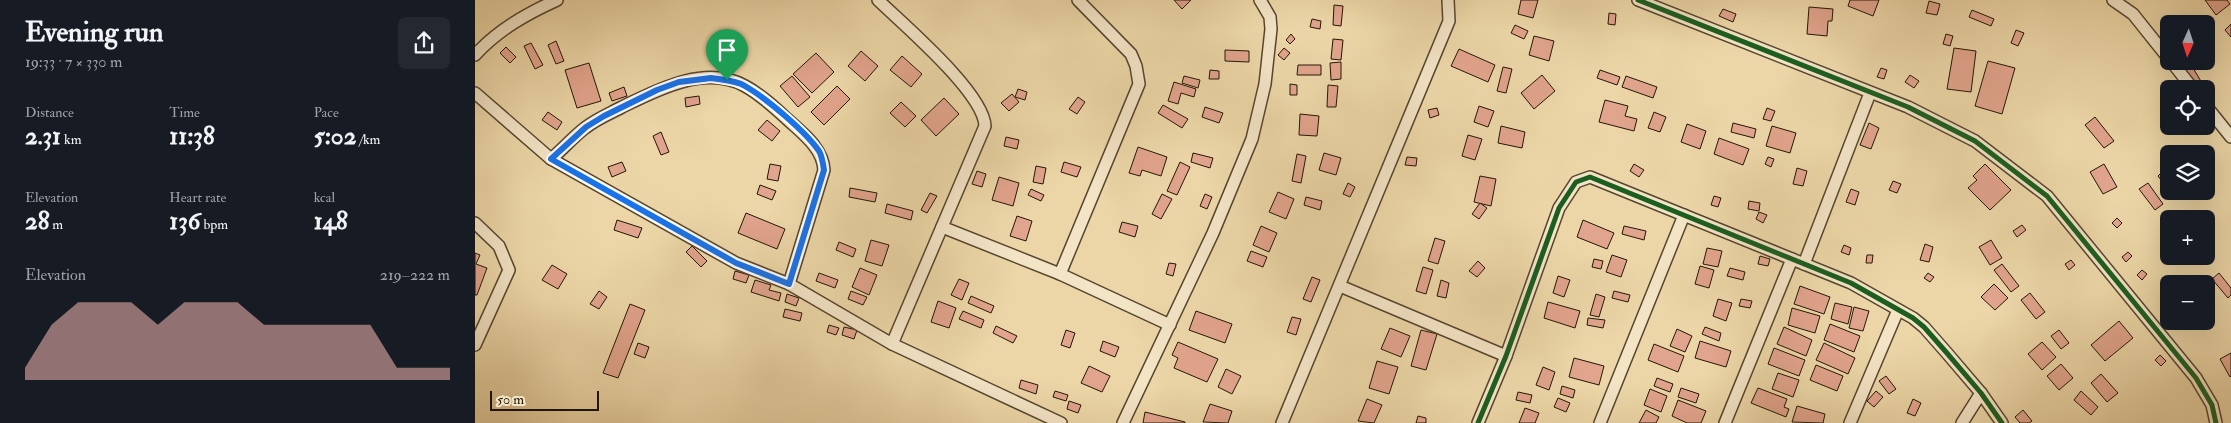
<!DOCTYPE html>
<meta charset="utf-8">
<style>
body{margin:0;font-family:"IM FELL Double Pica",serif;background:#242831;color:#f1f3f6;height:100vh;display:flex;flex-direction:column;font-size:19px;white-space:nowrap}
*{box-sizing:border-box;margin:0}
p{font-size:16px;color:#9ea1a6}
.icon{flex:none;width:28px;height:28px;fill:none;stroke:currentColor;stroke-width:2;stroke-linecap:round;stroke-linejoin:round}
.map{position:relative;flex:1;overflow:hidden}
.side{display:flex;flex-direction:column;background:#171b24;width:475px}
.side>*{flex:none}
.needle{width:32px;rotate:183deg}
.tools{position:absolute;left:1685px;top:15px;display:grid;gap:10px}
.tools a{display:grid;place-items:center;width:55px;height:55px;border-radius:8px;background:#171b24;box-shadow:0 5px 20px #0002;font-size:25px}
.scale{position:absolute;left:15px;bottom:12px;width:109px;box-sizing:border-box;padding-left:5px;border:2px solid #241607;border-top:0;font-size:14px;line-height:18px;white-space:nowrap;color:#241607;-webkit-text-stroke:4px #f3e4c6;paint-order:stroke}
.pin{position:absolute;display:grid;place-items:center;width:42px;height:42px;color:#fff;margin:-51px -21px;border-radius:50% 50% 50% 0;rotate:-45deg;box-shadow:0 0 5px #0007}
.pin .icon{rotate:45deg}
.round{display:grid;place-items:center;flex:none;width:52px;height:52px;border-radius:8px;background:#242831}
.summary{display:flex;align-items:center;justify-content:space-between;height:85px;padding:0 25px}
h1{font-size:28px;font-weight:800;line-height:38px}
.stats{display:grid;grid-template-columns:repeat(3,1fr);gap:8px;height:85px;padding:5px 25px}
.stats div{display:grid;align-content:center}
.stats b{font-size:25px;font-weight:800}
.stats small{font-size:14px;font-weight:400}
.stats p{font-size:14px}
.chart{height:140px;padding:10px 25px}
.chart p{display:flex;justify-content:space-between}
.chart svg{width:100%;height:90px;margin-top:5px;fill:#c59692;opacity:.7}
main{display:flex;flex:1;min-height:0}
.map>svg:first-child{display:block}
</style>
<main>
<section class="side">
<div class="summary"><div><h1>Evening run</h1><p>19:33 · 7 × 330 m</p></div><a class="round"><svg class="icon" aria-label="share" viewBox="0 0 24 24"><path d="M12 15V3M7 8l5-5 5 5M5 13v7h14v-7"/></svg></a></div>
<div class="stats">
<div><p>Distance</p><b>2.31<small> km</small></b></div>
<div><p>Time</p><b>11:38</b></div>
<div><p>Pace</p><b>5:02<small> /km</small></b></div>
</div>
<div class="stats">
<div><p>Elevation</p><b>28<small> m</small></b></div>
<div><p>Heart rate</p><b>136<small> bpm</small></b></div>
<div><p>kcal</p><b>148</b></div>
</div>
<div class="chart"><p><span>Elevation</span>219–222 m</p>
<svg viewBox="0 0 160 44" preserveAspectRatio="none"><path d="M0 44V38L10 17L20 6L30 6L40 6L50 17L60 6L70 6L80 6L90 17L100 17L110 17L120 17L130 17L140 38L150 38L160 38V44z"/></svg>
</div>
</section>
<div class="map">
<svg width="1756" height="423" viewBox="0 0 1756 423">
<rect width="100%" height="100%" fill="#ecd6a7"/>
<filter id="stains"><feTurbulence type="fractalNoise" baseFrequency=".004" numOctaves="4"/><feColorMatrix values="0 0 0 0 .2 0 0 0 0 .09 0 0 0 0 .02 0 0 0 .5 -.17"/></filter>
<radialGradient id="worn" r=".72"><stop offset=".6" stop-color="#630" stop-opacity="0"/><stop offset="1" stop-color="#630" stop-opacity=".3"/></radialGradient>
<g fill="#e1a48c" stroke="#241607">
<path d="M699 0H716L707 9Z"/>
<path d="M1046 0H1063L1058 18 1043 14Z"/>
<path d="M1375 0H1404L1398 16 1373 6Z"/>
<path d="M1730 0H1752L1755 4 1741 15Z"/>
<path d="M1454 1 1465 4 1462 15 1451 13Z"/>
<path d="M859 5 868 6 866 26 858 25Z"/>
<path d="M1334 7 1358 9 1357 21H1353L1352 36 1332 34Z"/>
<path d="M1248 9 1261 14 1258 22 1244 16Z"/>
<path d="M1497 10 1519 19 1516 26 1494 17Z"/>
<path d="M1134 13 1141 14 1140 25 1133 24Z"/>
<path d="M837 19 846 21 845 29 835 27Z"/>
<path d="M1756 24V37L1750 30Z"/>
<path d="M1040 25 1053 31 1049 39 1036 33Z"/>
<path d="M1541 30 1549 33 1543 46 1536 43Z"/>
<path d="M816 34 820 39 815 44 811 40Z"/>
<path d="M1471 34 1478 36 1475 46 1468 44Z"/>
<path d="M1059 36 1079 41 1074 61 1054 55Z"/>
<path d="M858 39 868 40 866 60 856 59Z"/>
<path d="M81 41 89 61 81 64 73 45Z"/>
<path d="M56 43 68 65 60 69 49 46Z"/>
<path d="M31 47 41 57 35 63 25 53Z"/>
<path d="M809 48 815 53 809 60 803 55Z"/>
<path d="M1479 48 1501 51 1496 92 1472 89Z"/>
<path d="M984 49 1020 65 1013 82 976 66Z"/>
<path d="M750 50 774 51V62L750 61Z"/>
<path d="M386 51 403 66 390 81 373 66Z"/>
<path d="M341 53 359 72 337 93 318 74Z"/>
<path d="M427 56 447 74 436 87 415 70Z"/>
<path d="M1513 61 1540 68 1527 114 1500 106Z"/>
<path d="M866 62V79L856 80 855 63Z"/>
<path d="M114 63 126 101 102 108 90 70Z"/>
<path d="M1715 63 1727 83 1721 87 1709 67Z"/>
<path d="M823 65H846V75H822Z"/>
<path d="M1028 67 1037 69 1031 93 1022 91Z"/>
<path d="M1406 68 1412 70 1409 79 1402 77Z"/>
<path d="M735 70 744 71V79H734Z"/>
<path d="M1125 70 1145 77 1142 85 1122 78Z"/>
<path d="M1067 75 1080 91 1059 109 1046 93Z"/>
<path d="M1435 75 1444 81 1439 88 1430 82Z"/>
<path d="M317 76 335 97 323 107 305 86Z"/>
<path d="M709 76 725 80 723 88 707 83Z"/>
<path d="M1151 76 1182 87 1178 98 1147 87Z"/>
<path d="M699 82 721 89 719 97 706 93 703 104 693 101Z"/>
<path d="M815 84 822 85V95H815Z"/>
<path d="M853 85 863 86 861 107H852Z"/>
<path d="M362 86 375 99 349 125 336 112Z"/>
<path d="M149 87 152 96 137 101 134 93Z"/>
<path d="M543 89 552 92 550 100 540 97Z"/>
<path d="M537 94 544 102 534 111 526 103Z"/>
<path d="M224 96 225 104 211 107 210 98Z"/>
<path d="M603 97 610 102 602 114 594 109Z"/>
<path d="M469 98 484 114 461 136 446 120Z"/>
<path d="M1130 100 1153 106 1150 116 1162 119 1159 131 1124 122Z"/>
<path d="M426 102 441 116 430 127 415 113Z"/>
<path d="M688 105 713 119 707 128 683 113Z"/>
<path d="M1004 106 1019 111 1013 127 999 122Z"/>
<path d="M730 107 748 113 744 123 727 117Z"/>
<path d="M962 108 964 115 955 118 953 110Z"/>
<path d="M1292 108 1300 111 1296 121 1288 119Z"/>
<path d="M73 112 87 122 82 130 67 120Z"/>
<path d="M1179 112 1191 117 1185 132 1173 128Z"/>
<path d="M825 114 844 116 842 136 824 135Z"/>
<path d="M1620 117 1639 141 1629 148 1610 125Z"/>
<path d="M292 120 305 131 297 141 283 130Z"/>
<path d="M1258 123 1281 129 1279 138 1256 132Z"/>
<path d="M1394 123 1404 128 1396 149 1385 145Z"/>
<path d="M1212 124 1231 131 1225 149 1206 142Z"/>
<path d="M1026 126 1050 132 1047 148 1023 143Z"/>
<path d="M1297 126 1321 133 1315 153 1291 146Z"/>
<path d="M186 132 194 152 186 155 178 136Z"/>
<path d="M993 135 1007 139 1000 160 987 156Z"/>
<path d="M531 137 544 140 542 149 529 146Z"/>
<path d="M1244 138 1274 149 1268 165 1239 154Z"/>
<path d="M663 147 692 157 686 176 667 170 665 176 654 173Z"/>
<path d="M718 153 738 158 735 168 716 162Z"/>
<path d="M849 153 866 158 861 175 844 170Z"/>
<path d="M822 154 831 156 826 183 817 181Z"/>
<path d="M932 157 942 158 941 166 930 165Z"/>
<path d="M1293 157 1299 159 1296 167 1290 164Z"/>
<path d="M147 162 151 171 137 177 133 167Z"/>
<path d="M589 162 606 167 602 177 586 172Z"/>
<path d="M705 162 715 167 702 195 692 191Z"/>
<path d="M295 164 306 166 303 181 292 179Z"/>
<path d="M1159 164 1169 170 1164 177 1155 171Z"/>
<path d="M1510 164 1536 190 1515 210 1493 188 1502 180 1498 176Z"/>
<path d="M1629 164 1642 187 1628 194 1615 172Z"/>
<path d="M561 166 571 168 568 184 558 182Z"/>
<path d="M1322 168 1332 171 1328 186 1318 184Z"/>
<path d="M1689 170 1694 175V182L1690 185 1683 176Z"/>
<path d="M502 171 511 174 507 187 497 184Z"/>
<path d="M1005 176 1021 179 1016 206 999 202Z"/>
<path d="M524 177 544 183 538 206 517 200Z"/>
<path d="M1418 181 1426 184 1422 193 1414 190Z"/>
<path d="M873 183 880 187 875 197 868 194Z"/>
<path d="M1673 183 1688 204 1680 210 1664 189Z"/>
<path d="M285 185 301 191 297 200 282 194Z"/>
<path d="M375 188 402 193 400 202 374 197Z"/>
<path d="M556 189 569 195 566 201 553 195Z"/>
<path d="M1376 189 1384 192 1380 205 1371 202Z"/>
<path d="M803 192 819 199 811 219 794 212Z"/>
<path d="M455 193 462 196 452 213 446 210Z"/>
<path d="M687 194 697 199 686 219 677 214Z"/>
<path d="M730 194 737 197 732 209 725 206Z"/>
<path d="M1239 196 1246 198 1243 207 1236 205Z"/>
<path d="M831 197 847 201 845 210 829 205Z"/>
<path d="M1274 201 1285 203 1284 211 1273 209Z"/>
<path d="M1005 203 1012 208 1004 219 997 214Z"/>
<path d="M412 204 438 211 436 220 410 213Z"/>
<path d="M1284 212 1292 215 1288 223 1281 219Z"/>
<path d="M271 213 310 229 302 249 263 233Z"/>
<path d="M1697 213 1701 219H1694V231L1686 220Z"/>
<path d="M542 216 557 221 551 241 535 236Z"/>
<path d="M1642 218 1647 223 1642 228 1637 223Z"/>
<path d="M142 220 167 228 163 238 139 230Z"/>
<path d="M1108 220 1139 233 1132 249 1102 237Z"/>
<path d="M647 222 663 226 660 237 644 232Z"/>
<path d="M1547 225 1551 230 1542 237 1538 231Z"/>
<path d="M786 226 802 233 794 252 778 245Z"/>
<path d="M1149 226 1171 231 1169 240 1147 234Z"/>
<path d="M960 238 970 241 963 264 953 261Z"/>
<path d="M396 240 414 245 407 266 390 261Z"/>
<path d="M1516 240 1527 258 1515 265 1504 247Z"/>
<path d="M364 242 381 249 378 257 361 250Z"/>
<path d="M1450 244 1458 247 1454 262 1445 260Z"/>
<path d="M1369 245 1376 248 1374 255 1366 252Z"/>
<path d="M217 246 232 261 226 267 211 252Z"/>
<path d="M1232 248 1247 251 1243 267 1228 264Z"/>
<path d="M776 251 792 257 788 267 772 261Z"/>
<path d="M1653 252 1657 256 1651 262 1647 257Z"/>
<path d="M0 253 5 255 1 264 12 268 2 295H0Z"/>
<path d="M1137 255 1152 260 1146 277 1131 272Z"/>
<path d="M1392 255H1398L1397 263H1391Z"/>
<path d="M1285 256 1295 259 1293 266 1283 264Z"/>
<path d="M1119 259 1128 261 1126 269 1117 267Z"/>
<path d="M1596 260 1600 265 1594 270 1590 264Z"/>
<path d="M1003 261 1010 268 1002 277 994 271Z"/>
<path d="M694 263 701 264 698 276 691 274Z"/>
<path d="M1527 264 1544 286 1536 292 1519 270Z"/>
<path d="M77 265 92 274 83 289 67 280Z"/>
<path d="M1225 266 1239 270 1234 288 1220 284Z"/>
<path d="M948 267 958 270 951 294 941 291Z"/>
<path d="M385 268 402 275 394 295 377 287Z"/>
<path d="M1255 268 1270 272 1268 280 1252 276Z"/>
<path d="M1667 270 1672 274 1667 280 1662 275Z"/>
<path d="M260 271 274 275 271 283 258 279Z"/>
<path d="M344 273 363 280 360 288 341 281Z"/>
<path d="M1453 273 1459 277 1455 282 1449 278Z"/>
<path d="M1744 273 1756 288V295L1753 298 1737 279Z"/>
<path d="M1083 276 1095 280 1089 297 1078 293Z"/>
<path d="M837 277 845 280 836 302 828 299Z"/>
<path d="M484 279 494 283 487 300 476 295Z"/>
<path d="M280 280 296 285 294 290 306 293 304 301 276 292Z"/>
<path d="M966 280 974 283 971 298 962 296Z"/>
<path d="M1519 284 1533 298 1520 310 1506 297Z"/>
<path d="M1325 286 1355 297 1349 314 1319 304Z"/>
<path d="M124 291 132 297 124 309 115 304Z"/>
<path d="M376 291 392 297 388 305 373 299Z"/>
<path d="M1139 291 1155 295 1153 302 1137 298Z"/>
<path d="M1555 293 1570 312 1561 319 1546 300Z"/>
<path d="M312 294 324 298 321 306 310 302Z"/>
<path d="M1121 294 1130 297 1124 317 1115 315Z"/>
<path d="M496 296 519 306 516 313 493 303Z"/>
<path d="M1243 299 1257 303 1251 321 1238 316Z"/>
<path d="M1266 299 1277 301 1275 308 1264 306Z"/>
<path d="M463 301 481 308 474 328 456 322Z"/>
<path d="M1073 302 1105 311 1100 328 1069 318Z"/>
<path d="M1360 303 1377 307 1373 324 1356 319Z"/>
<path d="M155 304 170 310 143 378 128 373Z"/>
<path d="M1379 307 1394 311 1388 331 1374 328Z"/>
<path d="M1317 308 1345 316 1340 333 1313 325Z"/>
<path d="M310 309 327 313 325 321 308 317Z"/>
<path d="M488 311 509 320 506 328 484 319Z"/>
<path d="M721 311 757 324 750 343 714 330Z"/>
<path d="M817 317 826 319 821 335 812 332Z"/>
<path d="M1113 318 1130 320 1128 328 1112 325Z"/>
<path d="M1644 321 1658 338 1630 361 1616 345Z"/>
<path d="M1355 324 1385 336 1379 352 1349 340Z"/>
<path d="M354 325 364 328 361 335 352 332Z"/>
<path d="M521 326 542 336 538 343 518 333Z"/>
<path d="M369 327 382 330 379 339 367 335Z"/>
<path d="M1230 327 1246 333 1244 341 1227 334Z"/>
<path d="M1309 327 1337 340 1331 356 1302 344Z"/>
<path d="M915 328 935 336 926 357 906 349Z"/>
<path d="M1202 329 1217 336 1210 352 1195 346Z"/>
<path d="M591 330 600 333 595 348 586 345Z"/>
<path d="M946 330 962 334 951 370 936 366Z"/>
<path d="M1584 330 1594 343 1586 349 1576 336Z"/>
<path d="M628 341 644 347 640 357 625 351Z"/>
<path d="M1225 341 1256 351 1251 367 1220 358Z"/>
<path d="M703 342 743 359 732 382 699 368 703 358 697 355Z"/>
<path d="M1567 342 1581 357 1567 370 1553 354Z"/>
<path d="M163 343 174 347 170 358 159 354Z"/>
<path d="M1349 343 1380 358 1373 374 1341 360Z"/>
<path d="M1179 344 1209 356 1203 372 1173 360Z"/>
<path d="M1299 348 1330 360 1324 376 1293 364Z"/>
<path d="M1756 353V376L1755 377 1745 359Z"/>
<path d="M1685 355 1691 361 1686 366 1680 360Z"/>
<path d="M1099 358 1129 366 1124 385 1094 377Z"/>
<path d="M902 361 923 367 914 394 894 388Z"/>
<path d="M1586 364 1598 378 1584 390 1572 376Z"/>
<path d="M1341 365 1368 376 1362 391 1335 380Z"/>
<path d="M614 366 635 376 627 392 606 383Z"/>
<path d="M1068 367 1080 372 1074 390 1061 385Z"/>
<path d="M751 369 766 376 757 394 743 387Z"/>
<path d="M1303 373 1324 380 1318 397 1297 389Z"/>
<path d="M1626 374 1643 393 1632 402 1616 383Z"/>
<path d="M1411 376 1421 389 1414 394 1404 381Z"/>
<path d="M1182 378 1198 384 1195 392 1179 386Z"/>
<path d="M546 380 563 385 561 394 544 388Z"/>
<path d="M1087 386 1100 390 1098 398 1085 394Z"/>
<path d="M1206 388 1224 394 1221 403 1203 397Z"/>
<path d="M1283 388 1312 399 1309 407 1314 409 1311 417 1276 403Z"/>
<path d="M1175 389 1192 396 1186 412 1169 405Z"/>
<path d="M580 391 593 395 591 401 578 397Z"/>
<path d="M1401 391 1408 397 1399 407 1392 401Z"/>
<path d="M1606 391 1623 407 1616 415 1599 400Z"/>
<path d="M1043 392 1057 395 1055 403 1041 400Z"/>
<path d="M1083 398 1095 403 1091 412 1079 407Z"/>
<path d="M892 399 907 405 899 423 883 421Z"/>
<path d="M1438 399 1446 403 1440 416 1432 413Z"/>
<path d="M1203 400 1231 411 1226 423H1212L1197 416Z"/>
<path d="M594 401 606 405 603 413 592 409Z"/>
<path d="M735 404 757 411 753 423 728 422Z"/>
<path d="M1322 406 1350 414 1348 423 1317 422Z"/>
<path d="M1050 408 1064 413 1060 423H1044Z"/>
<path d="M1171 410 1184 417 1181 423H1164Z"/>
<path d="M1548 410 1557 421 1554 423H1545L1540 417Z"/>
<path d="M670 412 710 422V423H668Z"/>
<path d="M943 416 951 418V423H941Z"/>
</g>
<g fill="none" stroke-linecap="round" stroke-linejoin="round">
<defs>
<g id="street">
<path d="M403 0C429 25 509 93 510 126L417 344"/>
<path d="M1163 0 1433 107 1500 141 1572 196 1721 378 1737 405 1741 423"/>
<path d="M1638 0 1658 14 1694 59"/>
<path d="M0 55C23 30 51 14 82 0"/>
<path d="M1696 61 1718 89"/>
<path d="M0 93 76 159 261 263 314 284 417 344 586 423"/>
<path d="M1731 106 1756 137"/>
<path d="M76 159C88 149 98 137 110 128 121 119 134 114 147 107 182 90 230 64 270 86 285 94 299 107 312 119 327 133 348 148 349 170L314 284"/>
<path d="M0 223 24 246 34 270 0 345"/>
<path d="M467 227 585 274 695 325"/>
<path d="M1329 264 1395 93"/>
<path d="M585 274 664 84 661 66 656 54 603 0"/>
<path d="M865 286 1031 356"/>
<path d="M648 423 738 233 777 139 790 84 796 29 795 17 785 0"/>
<path d="M807 423 974 21 973 0"/>
<path d="M1003 423 1031 356 1084 208 1101 182 1115 177 1376 283 1438 318 1449 327 1471 352 1506 393 1527 423"/>
<path d="M1125 423 1209 215"/>
<path d="M1250 423 1317 259"/>
<path d="M1375 423 1423 310"/>
<path d="M1487 423 1506 393"/>
</g>
</defs>
<use href="#street" stroke="#56462f" stroke-width="14"/>
<use href="#street" stroke="#f3e4c6" stroke-width="11"/>
<defs>
<g id="cycleway">
<path d="M1163 0 1433 107 1500 141 1572 196 1721 378 1737 405 1741 423"/>
<path d="M1003 423 1031 356 1084 208 1101 182 1115 177 1376 283 1438 318 1449 327 1471 352 1506 393 1527 423"/>
</g>
</defs>
<use href="#cycleway" stroke="#f3e4c6" stroke-width="8"/>
<use href="#cycleway" stroke="#1b5e20" stroke-width="5"/>
</g>
<g fill="none" stroke-linecap="round" stroke-linejoin="round">
<defs>
<path id="route" d="M236 78C247 80 260 80 270 86 291 98 330 131 344 151 347 156 348 163 349 170L314 284 261 263 76 159 111 127 129 116 182 90 204 82Z"/>
</defs>
<use href="#route" stroke="#fff" stroke-width="10"/>
<use href="#route" stroke="#1a73e8" stroke-width="6"/>
</g>
<rect width="100%" height="100%" filter="url(#stains)"/>
<rect width="100%" height="100%" fill="url(#worn)"/>
</svg>
<div class="tools">
<a><svg class="needle" viewBox="-14 -14 28 28"><path d="M0-13l5 13h-10z" fill="#e53935"/><path d="M0 13l5-13h-10z" fill="#9ea1a6"/></svg></a>
<a><svg class="icon" aria-label="locate" viewBox="0 0 24 24"><circle cx="12" cy="12" r="6"/><path d="M12 2v4M12 18v4M2 12h4M18 12h4"/></svg></a>
<a><svg class="icon" aria-label="layers" viewBox="0 0 24 24"><path d="M12 4l9 5-9 5-9-5zM3 14l9 5 9-5"/></svg></a>
<a>+</a>
<a>−</a>
</div>
<div class="scale">50 m</div>
<div class="pin" style="left:252px;top:80px;background:#1e9e55"><svg class="icon" aria-label="arrive" viewBox="0 0 24 24"><path d="M6 21V4h12l-3 4 3 4H6"/></svg></div>
</div>
</main>
